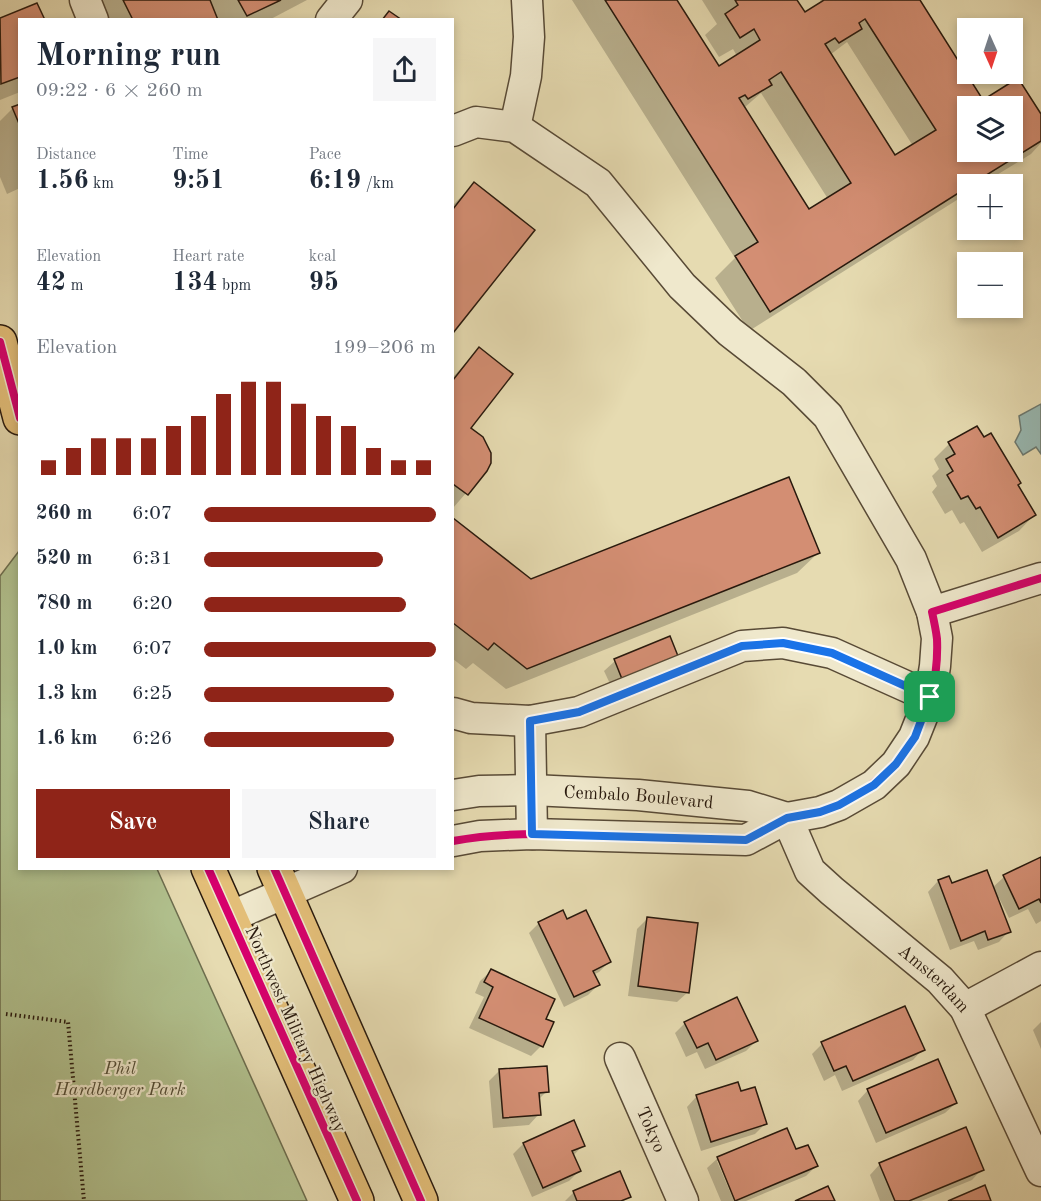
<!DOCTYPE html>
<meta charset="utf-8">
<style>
body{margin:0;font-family:"Old Standard TT",serif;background:#f6f6f7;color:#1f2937;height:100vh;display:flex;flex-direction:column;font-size:22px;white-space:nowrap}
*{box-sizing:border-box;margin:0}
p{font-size:20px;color:#747a83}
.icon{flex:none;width:33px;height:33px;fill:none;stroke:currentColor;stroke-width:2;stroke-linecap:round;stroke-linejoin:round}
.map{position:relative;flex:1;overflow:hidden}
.panel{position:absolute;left:18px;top:18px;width:436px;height:852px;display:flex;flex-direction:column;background:#fff;border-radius:0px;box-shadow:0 3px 9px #0003}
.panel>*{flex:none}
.needle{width:39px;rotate:177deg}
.buttons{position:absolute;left:957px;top:18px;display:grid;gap:12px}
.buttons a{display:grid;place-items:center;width:66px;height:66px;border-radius:0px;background:#fff;box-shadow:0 3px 9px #0003;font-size:30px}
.pin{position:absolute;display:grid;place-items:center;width:51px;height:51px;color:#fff;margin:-26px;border-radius:12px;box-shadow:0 3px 9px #0006}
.round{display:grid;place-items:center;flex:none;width:63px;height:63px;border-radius:0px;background:#f6f6f7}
.head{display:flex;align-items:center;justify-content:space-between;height:102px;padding:0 18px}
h1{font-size:33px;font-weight:600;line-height:45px}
.figures{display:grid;grid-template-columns:repeat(3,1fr);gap:9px;height:102px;padding:6px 18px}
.figures div{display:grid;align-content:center}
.figures b{font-size:26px;font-weight:600}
.figures small{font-size:16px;font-weight:400}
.figures p{font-size:16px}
.chart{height:168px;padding:12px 18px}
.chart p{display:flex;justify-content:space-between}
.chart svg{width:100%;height:108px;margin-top:6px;stroke:#8f2418;stroke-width:6}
.primary-button{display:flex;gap:12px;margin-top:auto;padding:12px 18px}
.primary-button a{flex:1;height:69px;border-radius:0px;background:#8f2418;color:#fff;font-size:24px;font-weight:600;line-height:69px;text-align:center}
.primary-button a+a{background:#f6f6f7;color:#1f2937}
ul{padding:0 18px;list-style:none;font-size:20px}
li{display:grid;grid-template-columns:96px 72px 1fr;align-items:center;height:45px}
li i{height:15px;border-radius:8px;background:#8f2418}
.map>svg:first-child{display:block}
</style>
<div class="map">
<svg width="1041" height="1201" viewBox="0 0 1041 1201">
<rect width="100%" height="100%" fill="#e6dbb1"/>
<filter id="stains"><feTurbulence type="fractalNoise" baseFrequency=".00333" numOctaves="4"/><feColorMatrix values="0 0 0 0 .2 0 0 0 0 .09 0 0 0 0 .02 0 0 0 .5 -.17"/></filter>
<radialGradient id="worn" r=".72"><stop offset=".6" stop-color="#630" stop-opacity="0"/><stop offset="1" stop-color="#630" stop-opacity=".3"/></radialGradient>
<path fill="#b1c18e" stroke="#6c6d4e" stroke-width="1.5" d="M19 551 20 868 157 869 307 1201H0V576Z"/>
<path fill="#98b9b3" stroke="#6b7971" stroke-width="1.5" d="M1041 404V454L1036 447 1023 455 1015 442 1021 430 1019 416Z"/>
<g fill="#0003" fill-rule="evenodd">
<path d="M70 0H307L269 20H79Z"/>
<path d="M572 0H675L718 68 737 56 733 49 719 57 705 35 717 24 702 0H795L804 14 822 3 820 0H918L983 102 1018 81 1041 117V143L1031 154 982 184H968V193L749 331 715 278 735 258ZM847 42 913 146 895 157 830 55ZM761 93 828 199 809 211 744 108ZM968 106H1012V152H968Z"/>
<path d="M36 5 20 20V92L0 100V19Z"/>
<path d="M20 105V188L7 194 0 177V121L13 108Z"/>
<path d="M474 184 453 330V205Z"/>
<path d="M479 349 469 428 482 438 490 453 486 470 453 508V377Z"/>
<path d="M949 444 1017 485 1034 515 1019 531 982 552 964 522 960 524 952 510 945 514 932 492 937 486 932 476 939 469 934 459Z"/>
<path d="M453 520 531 581 818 553 797 573 506 689 473 663 466 669 453 659Z"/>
<path d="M669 638 612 688 604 671 615 661Z"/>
<path d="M1041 858V921L1036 924 1028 909 1009 918 999 898 997 899 1009 931 999 942 978 950 974 941 950 950 928 892 938 881 948 878 951 885 992 888 1004 877Z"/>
<path d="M648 918 688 992 677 1002 628 996 637 929Z"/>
<path d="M566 921 609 962 599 972 593 975 598 985 588 995 564 1007 529 933 539 923Z"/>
<path d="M491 971 544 1019 541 1046 531 1056 469 1028 484 997 475 993 480 981Z"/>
<path d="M1041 1022V1049L1033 1030Z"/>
<path d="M685 1023 756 1041 746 1051 705 1069 697 1052 686 1057 675 1033Z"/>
<path d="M822 1044 923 1049 913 1060 842 1091 835 1075 824 1081 812 1054Z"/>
<path d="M499 1071 547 1091 538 1100 539 1114 529 1125 493 1128 489 1081Z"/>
<path d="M868 1090 956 1103 945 1113 876 1143 858 1101Z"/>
<path d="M740 1093 765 1124 755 1134 701 1151 687 1107 697 1096Z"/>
<path d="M523 1144 583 1145 573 1156 579 1171 569 1181 532 1197 513 1154Z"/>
<path d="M795 1151 816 1166 806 1176 746 1201H737L720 1161H717L734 1201H721L707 1168 718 1158Z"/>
<path d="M880 1164 982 1169 972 1180 921 1201H880L870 1175Z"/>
<path d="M574 1192 629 1196 624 1201H565Z"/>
</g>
<g fill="#d38e73" stroke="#28190d" stroke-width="1.5" fill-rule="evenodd">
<path d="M123 0H210L218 20H133Z"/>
<path d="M238 0H281L247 16Z"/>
<path d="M605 0H677L719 66 760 40 754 29 740 38 725 14 738 5 735 0H797L805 12 824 0H920L983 100 1018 78 1041 114V141L972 184H968V187L770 312 735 256 758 242ZM865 19 936 130 895 155 825 44 835 38 839 43 862 29 859 23ZM781 72 851 183 809 209 739 98 745 95 748 99 772 85 769 80ZM968 106H1012V152H968Z"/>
<path d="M37 3 45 20H20V77L1 84 0 18Z"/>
<path d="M389 11 402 20H382Z"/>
<path d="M20 104V126L12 107Z"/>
<path d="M474 182 535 230 453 333V209Z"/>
<path d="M479 347 513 374 471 428 483 437 491 453V463L487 471 468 495 453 484V380Z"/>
<path d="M977 426 984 437 991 433 1021 483 1018 485 1036 515 998 538 980 507 976 509 968 496 961 499 947 475 953 471 946 459 955 454 948 442Z"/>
<path d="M789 477 820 553 527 669 494 643 488 650 453 623V518L531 579Z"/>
<path d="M670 636 678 656 622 679 614 659Z"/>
<path d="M1041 857V903L1039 899 1019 909 1003 875Z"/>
<path d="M987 870 1011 932 988 940 985 931 961 941 938 880 949 876 952 883Z"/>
<path d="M563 910 567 919 586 910 611 962 593 971 600 985 574 997 538 922Z"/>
<path d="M647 917 698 923 689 993 638 986Z"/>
<path d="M491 969 555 999 546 1019 554 1022 543 1047 479 1018 493 987 484 982Z"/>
<path d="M737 997 758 1041 716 1060 708 1043 697 1048 684 1022Z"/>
<path d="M905 1006 925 1050 853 1081 846 1066 834 1071 821 1042Z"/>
<path d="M938 1059 957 1103 886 1133 867 1089Z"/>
<path d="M547 1066 549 1092 539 1093 541 1115 503 1118 499 1069Z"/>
<path d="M738 1082 741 1091 755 1087 767 1124 711 1142 696 1095Z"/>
<path d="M574 1120 585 1146 572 1151 581 1171 543 1188 523 1143Z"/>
<path d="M966 1127 984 1170 909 1201H895L879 1163Z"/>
<path d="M787 1128 796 1149 808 1145 818 1166 735 1201 717 1157Z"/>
<path d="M620 1171 631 1197 621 1201H577L573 1191Z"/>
<path d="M985 1185 991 1201H948Z"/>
<path d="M828 1186 835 1201H795Z"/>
</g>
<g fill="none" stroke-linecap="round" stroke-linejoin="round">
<defs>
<g id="minor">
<path d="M85 0 93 20"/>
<path d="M331 20 347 0"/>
<path d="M515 127 526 76 529 37 527 0"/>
<path d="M453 131 476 122 515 127 598 183 682 286 730 332 794 382 828 416 911 559 932 612 937 638 935 666 930 697 914 737 896 764 874 785 839 805 820 812 787 818 746 840 532 834 480 836 453 841"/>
<path d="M932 612 1041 578"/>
<path d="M453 713 471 718 530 721 579 712 742 646 783 643 832 653 930 697"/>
<path d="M530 721 532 834"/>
<path id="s1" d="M453 795 479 791 532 790 638 795 748 806 787 818"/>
<path id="s2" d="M787 818 810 871 832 891 940 980 965 1008 1041 1171"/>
<path d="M230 917 342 868"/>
<path d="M965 1008 1041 967"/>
<path id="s3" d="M620 1058 683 1201"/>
</g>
<g id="major">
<path d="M0 342 20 418"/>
<path d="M208 868 357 1201"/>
<path d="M274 868 421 1201"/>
</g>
</defs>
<use href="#minor" stroke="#584a36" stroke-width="33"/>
<use href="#major" stroke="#28190d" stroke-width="36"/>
<path stroke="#28190d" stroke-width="4" stroke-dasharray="1.5 3" stroke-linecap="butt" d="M6 1014 68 1022 84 1201"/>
<use href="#minor" stroke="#efe8cc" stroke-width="30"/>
<use href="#major" stroke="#e3be78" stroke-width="33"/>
<defs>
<g id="cycleway">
<path d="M0 342 20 418"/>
<path d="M453 841C530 827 615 838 693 839 709 839 726 841 743 840 758 839 773 823 787 818 805 812 823 813 840 804 904 773 940 710 937 639 936 630 934 621 932 612L1041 578"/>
<path d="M208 868 357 1201"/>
<path d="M274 868 421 1201"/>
</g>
</defs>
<use href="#cycleway" stroke="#efe8cc" stroke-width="11"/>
<use href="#cycleway" stroke="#d6006c" stroke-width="8"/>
</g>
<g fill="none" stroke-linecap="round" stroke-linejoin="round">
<defs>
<path id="route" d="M783 643 832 653 930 697 915 737 896 764 874 785 839 805 820 812 787 818 746 840 532 834 530 721 579 712 742 646Z"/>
</defs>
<use href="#route" stroke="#fff" stroke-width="12"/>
<use href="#route" stroke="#1a73e8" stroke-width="8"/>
</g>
<g text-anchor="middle" stroke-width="4.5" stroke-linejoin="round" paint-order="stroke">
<g font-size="18" fill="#28190d" stroke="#efe8cc">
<text dy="6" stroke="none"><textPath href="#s1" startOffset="186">Cembalo Boulevard</textPath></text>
<text dy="6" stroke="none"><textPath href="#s2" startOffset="222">Amsterdam</textPath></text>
<text transform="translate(296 1029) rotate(66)" y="6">Northwest Military Highway</text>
<text dy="6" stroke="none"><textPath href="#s3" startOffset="78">Tokyo</textPath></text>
</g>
<g font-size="18" font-style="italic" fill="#514b34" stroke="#efe8cc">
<text x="120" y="1074">Phil<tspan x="120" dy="21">Hardberger Park</tspan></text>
</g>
</g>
<rect width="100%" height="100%" filter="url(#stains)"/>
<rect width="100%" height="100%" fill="url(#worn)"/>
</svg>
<div class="buttons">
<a><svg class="needle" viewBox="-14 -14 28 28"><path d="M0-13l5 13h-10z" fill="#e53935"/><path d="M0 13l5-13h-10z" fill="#747a83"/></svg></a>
<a><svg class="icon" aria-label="layers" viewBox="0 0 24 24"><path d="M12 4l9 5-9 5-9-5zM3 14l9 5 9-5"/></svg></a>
<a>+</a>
<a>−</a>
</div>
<div class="pin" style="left:930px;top:697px;background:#1e9e55"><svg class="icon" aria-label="arrive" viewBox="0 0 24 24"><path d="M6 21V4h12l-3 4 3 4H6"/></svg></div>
<section class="panel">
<div class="head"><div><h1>Morning run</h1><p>09:22 · 6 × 260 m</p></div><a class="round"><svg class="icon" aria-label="share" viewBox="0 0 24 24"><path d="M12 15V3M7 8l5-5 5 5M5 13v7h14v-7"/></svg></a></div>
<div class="figures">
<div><p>Distance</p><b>1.56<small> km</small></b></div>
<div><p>Time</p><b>9:51</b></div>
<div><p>Pace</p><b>6:19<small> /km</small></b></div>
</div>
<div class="figures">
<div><p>Elevation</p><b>42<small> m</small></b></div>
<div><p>Heart rate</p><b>134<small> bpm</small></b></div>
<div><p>kcal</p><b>95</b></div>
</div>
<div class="chart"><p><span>Elevation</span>199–206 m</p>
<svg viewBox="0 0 160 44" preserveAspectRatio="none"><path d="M5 44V38M15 44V33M25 44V29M35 44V29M45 44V29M55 44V24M65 44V20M75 44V11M85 44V6M95 44V6M105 44V15M115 44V20M125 44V24M135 44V33M145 44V38M155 44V38"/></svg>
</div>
<ul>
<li><b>260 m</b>6:07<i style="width:100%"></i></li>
<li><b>520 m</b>6:31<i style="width:77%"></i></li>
<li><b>780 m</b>6:20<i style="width:87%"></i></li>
<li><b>1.0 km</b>6:07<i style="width:100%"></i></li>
<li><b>1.3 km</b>6:25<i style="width:82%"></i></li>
<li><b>1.6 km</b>6:26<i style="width:82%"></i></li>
</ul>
<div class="primary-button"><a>Save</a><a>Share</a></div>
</section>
</div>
